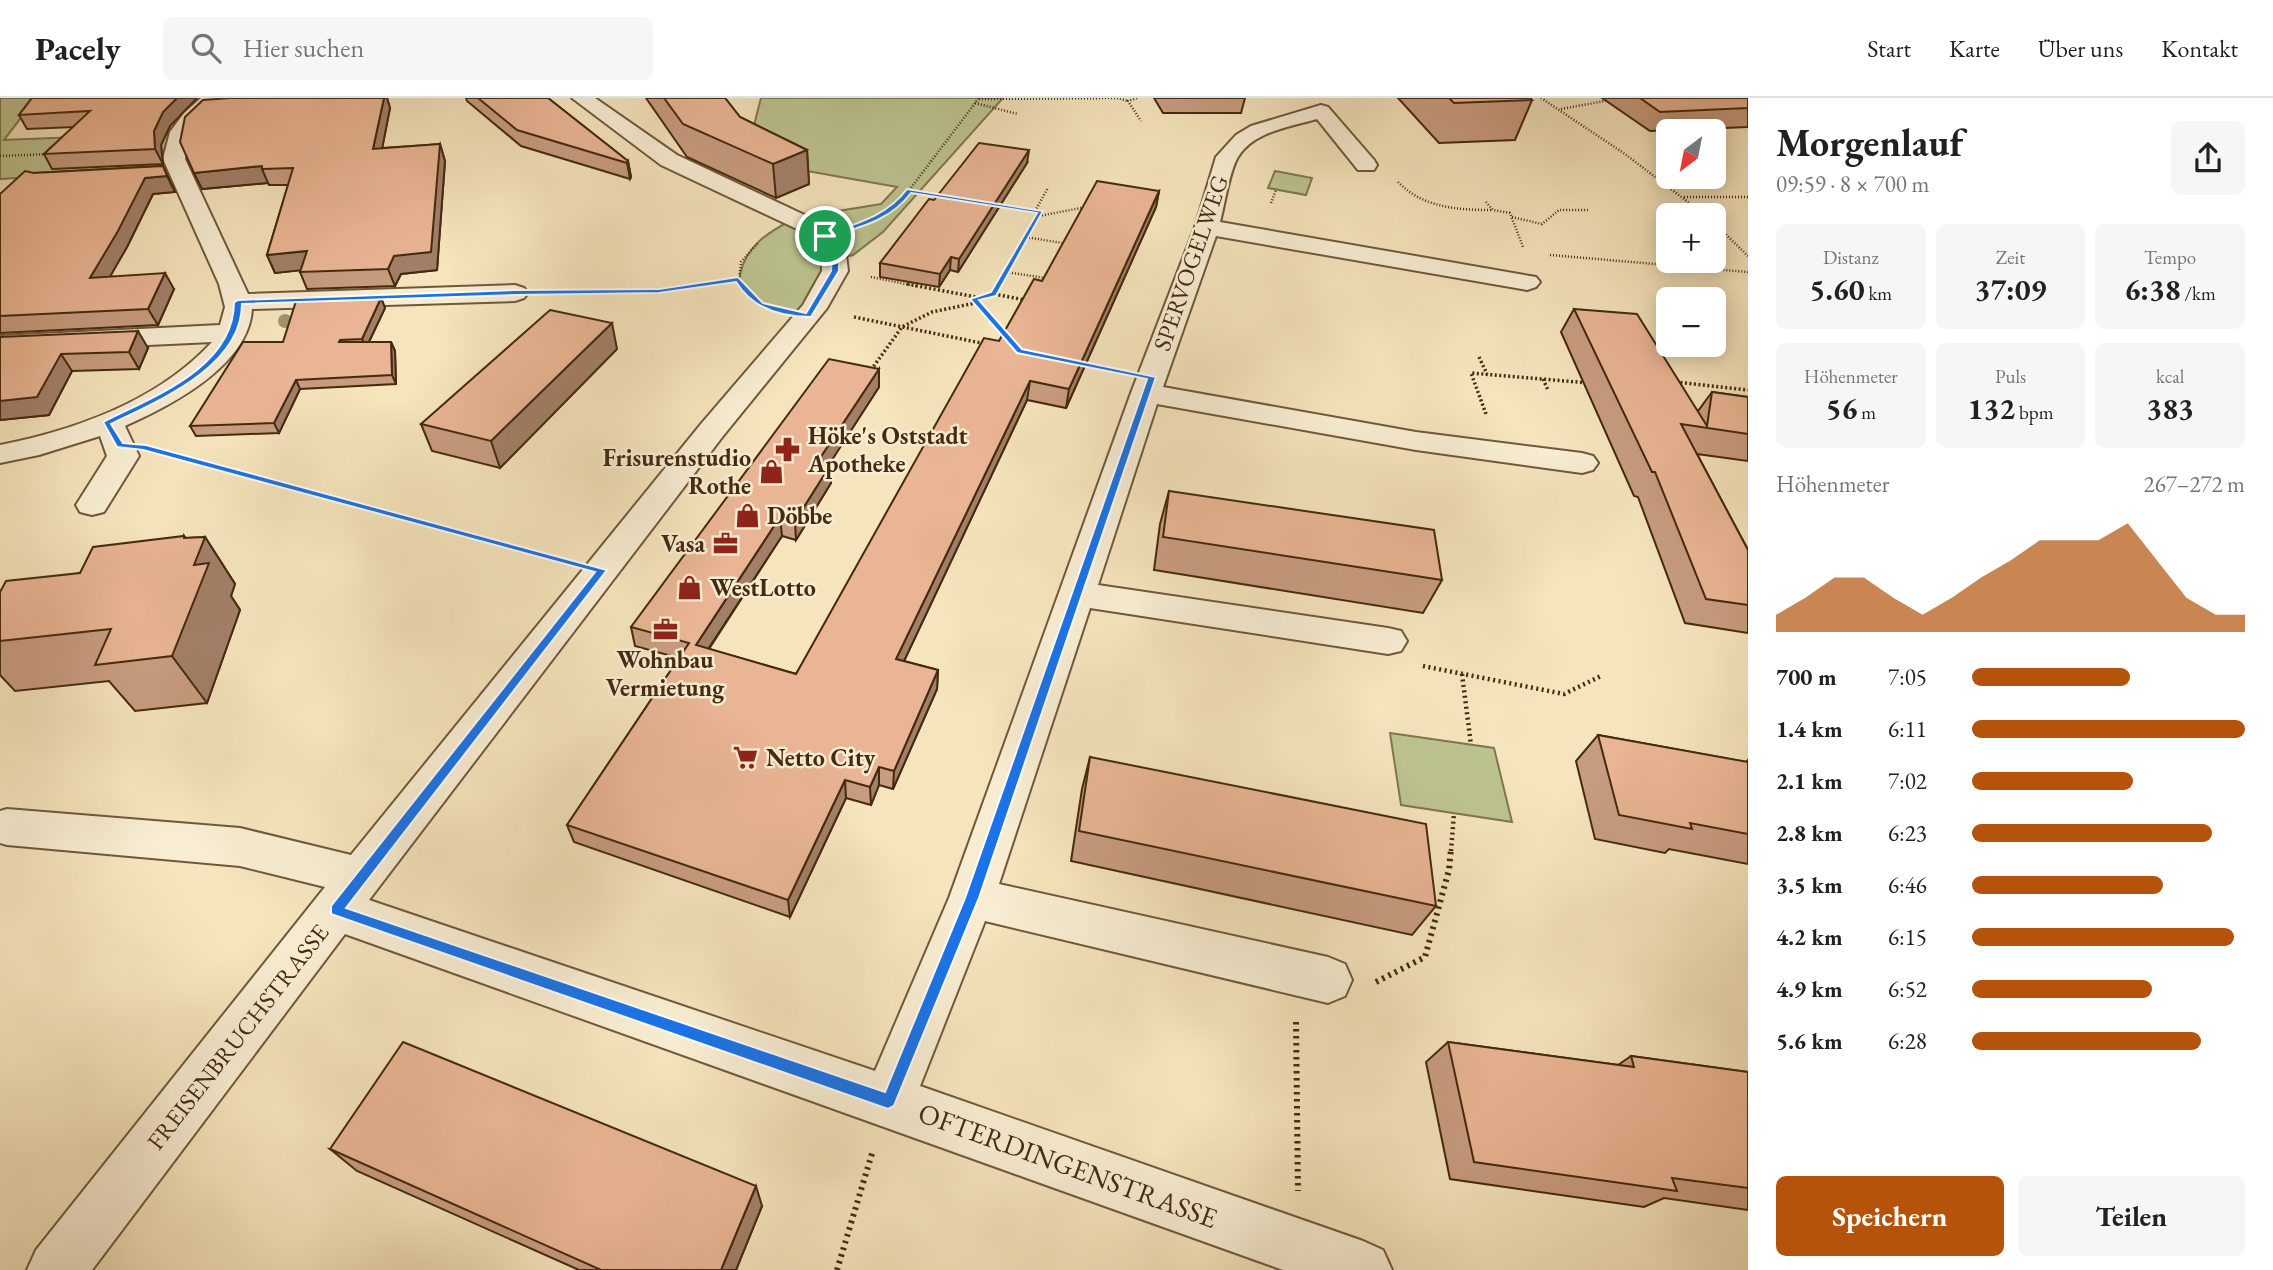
<!DOCTYPE html>
<html lang="de">
<meta charset="utf-8">
<style>
body{margin:0;font-family:"EB Garamond",serif;background:#f6f6f6;color:#202124;height:100vh;display:flex;flex-direction:column;font-size:26px;white-space:nowrap}
*{box-sizing:border-box;margin:0}
p{font-size:23px;color:#757577}
.icon{flex:none;width:38px;height:38px;fill:none;stroke:currentColor;stroke-width:2;stroke-linecap:round;stroke-linejoin:round}
.map{position:relative;flex:1;overflow:hidden}
.details{display:flex;flex-direction:column;background:#fff;width:525px}
.details>*{flex:none}
.needle{width:46px;rotate:212deg}
.buttons{position:absolute;left:1656px;top:21px;display:grid;gap:14px}
.buttons a{display:grid;place-items:center;width:70px;height:70px;border-radius:10px;background:#fff;box-shadow:0 4px 18px #0003;font-size:35px}
.pin{position:absolute;display:grid;place-items:center;width:60px;height:60px;color:#fff;margin:-30px;border:4px solid #fff;border-radius:50%;box-shadow:0 2px 7px #0007}
.round{display:grid;place-items:center;flex:none;width:74px;height:74px;border-radius:10px;background:#f6f6f6}
.overview{display:flex;align-items:center;justify-content:space-between;height:119px;padding:0 28px}
h1{font-size:38px;font-weight:700;line-height:52px}
.metrics{display:grid;grid-template-columns:repeat(3,1fr);gap:10px;height:119px;padding:7px 28px}
.metrics div{display:grid;align-content:center;border-radius:10px;background:#f6f6f6;text-align:center}
.metrics b{font-size:30px;font-weight:700}
.metrics small{font-size:19px;font-weight:400}
.metrics p{font-size:19px}
.chart{height:196px;padding:14px 28px}
.chart p{display:flex;justify-content:space-between}
.chart svg{width:100%;height:126px;margin-top:7px;fill:#b45309;opacity:.7}
.button{display:flex;gap:14px;margin-top:auto;padding:14px 28px}
.button a{flex:1;height:80px;border-radius:10px;background:#b45309;color:#fff;font-size:28px;font-weight:700;line-height:80px;text-align:center}
.button a+a{background:#f6f6f6;color:#202124}
ul{padding:0 28px;list-style:none;font-size:23px}
li{display:grid;grid-template-columns:112px 84px 1fr;align-items:center;height:52px}
li i{height:18px;border-radius:9px;background:#b45309}
header{display:flex;align-items:center;gap:42px;box-sizing:border-box;height:98px;padding:0 35px;background:#fff;border-bottom:2px solid #e0e0e0}
header strong{font-size:33px}
nav{display:flex;gap:38px;margin-inline-start:auto;font-size:24px}
.search{width:490px;height:63px;background:#f6f6f6;display:flex;align-items:center;gap:18px;box-sizing:border-box;padding:0 24px;border-radius:10px;color:#757577;font-size:26px}
main{display:flex;flex:1;min-height:0}
.map>svg:first-child{display:block}
</style>
<header>
<strong>Pacely</strong>
<div class="search"><svg class="icon" aria-label="search" viewBox="0 0 24 24"><circle cx="10" cy="10" r="6"/><path d="M15 15l6 6"/></svg>Hier suchen</div>
<nav><a>Start</a><a>Karte</a><a>Über uns</a><a>Kontakt</a></nav>
</header>
<main>
<div class="map">
<svg width="1748" height="1172" viewBox="0 0 1748 1172">
<rect width="100%" height="100%" fill="#f5e4bc"/>
<filter id="stains"><feTurbulence type="fractalNoise" baseFrequency=".00286" numOctaves="4"/><feColorMatrix values="0 0 0 0 .2 0 0 0 0 .09 0 0 0 0 .02 0 0 0 .5 -.17"/></filter>
<radialGradient id="worn" r=".72"><stop offset=".6" stop-color="#630" stop-opacity="0"/><stop offset="1" stop-color="#630" stop-opacity=".3"/></radialGradient>
<g fill="#bdc490" stroke="#807750" stroke-width="2">
<path d="M0 0H36L4 42 177 35 179 71 0 81Z"/>
<path d="M761 0H1003L883 134 853 157 835 161 808 217C776 210 757 211 739 182 744 148 767 135 795 120L814 129 838 113 881 106 897 89 745 62Z"/>
<path d="M1275 73 1312 80 1306 97 1268 90Z"/>
<path d="M1390 635 1494 650 1512 724 1401 707Z"/>
</g>
<g fill="none" stroke-linecap="round" stroke-linejoin="round">
<defs>
<g id="minor">
<path d="M201 0H224L190 34 185 61 248 196 515 187 524 190 528 195 524 200 515 203 252 211C249 268 170 308 125 328L139 358 104 414 92 417 80 414 76 407 107 358 100 338 39 357 0 365V347C76 332 159 302 212 244L0 254V238L220 227 225 209 219 186 163 61 170 34 184 15Z"/>
<path d="M572 0H595L677 57 828 128 845 149 848 173 827 210 723 338 369 802 875 973 949 800 1131 295 1195 129 1216 59 1236 37 1251 28 1321 7 1328 9 1374 62 1377 67 1374 72H1358L1317 21C1290 29 1254 33 1238 59 1229 74 1225 106 1220 124L1536 179 1540 184 1536 189 1527 192 1216 138 1163 289 1416 334 1582 355 1593 358 1598 365 1593 372 1582 375 1416 352 1157 306 1098 487 1388 530 1401 533 1407 543 1401 553 1388 556 1090 510 999 786 1328 859 1345 866 1352 882 1345 898 1328 905 985 823 920 988 1363 1143 1383 1152 1392 1172H1283L345 836 92 1172H27L36 1152 325 789 240 768 7 747 0 745V713L7 711 240 730 351 757 701 326 803 207 822 173 821 150 812 138 661 67Z"/>
</g>
</defs>
<use href="#minor" stroke="#70583b" stroke-width="4"/>
<g stroke="#442a10" stroke-width="2.5" stroke-dasharray="1 2" stroke-linecap="butt">
<path d="M1137 0 1128 3 1141 23"/>
<path d="M1541 0 1625 56 1705 117"/>
<path d="M979 1 1118 0 1128 3"/>
<path d="M975 5 1018 16"/>
<path d="M1561 11 1610 2 1606 0"/>
<path d="M0 58 50 56"/>
<path d="M1398 84C1423 110 1458 112 1493 112"/>
<path d="M910 93 943 98"/>
<path d="M1684 99H1748"/>
<path d="M1486 104 1493 112 1510 115 1523 149"/>
<path d="M1271 105 1276 92"/>
<path d="M996 107 1041 114 999 188"/>
<path d="M1035 113 1048 90"/>
<path d="M1039 118 1086 109"/>
<path d="M1512 119 1542 126 1559 112H1588"/>
<path d="M1713 124 1748 158"/>
<path d="M859 127 878 121 898 107 979 0"/>
<path d="M1026 139 1062 145"/>
<path d="M1550 157 1748 174"/>
<path d="M1006 174 1045 180"/>
<path d="M871 179 916 188"/>
<path d="M739 182 741 164 759 144"/>
<path d="M699 188 739 182 742 188"/>
</g>
<g stroke="#442a10" stroke-width="3.5" stroke-dasharray="2 2.5" stroke-linecap="butt">
<path d="M741 186 753 201 766 208"/>
<path d="M907 186 976 199"/>
<path d="M1000 186 994 196 974 201 1008 239"/>
<path d="M553 194 659 193 711 186"/>
<path d="M994 196 1025 202"/>
<path d="M854 219 986 246"/>
<path d="M1479 259 1487 276"/>
<path d="M1080 265 1113 272"/>
<path d="M871 272 902 229 932 214 975 205"/>
<path d="M1543 281 1548 292"/>
<path d="M1676 284 1748 292"/>
<path d="M1486 316 1471 275 1589 285"/>
<path d="M162 354 452 432"/>
</g>
<g stroke="#442a10" stroke-width="4.5" stroke-dasharray="2 3.5" stroke-linecap="butt">
<path d="M446 430 559 461"/>
<path d="M1423 568 1564 596 1601 578"/>
<path d="M1462 576 1471 647"/>
<path d="M1451 753 1454 715"/>
</g>
<g stroke="#442a10" stroke-width="6" stroke-dasharray="2.5 4.5" stroke-linecap="butt">
<path d="M1376 884 1425 859 1449 772 1451 751"/>
<path d="M1296 924 1298 1093"/>
<path d="M837 1172 873 1052"/>
</g>
<use href="#minor" fill="#f8edd3" fill-rule="evenodd"/>
</g>
<circle fill="#a4936f" cx="285" cy="223" r="7"/>
<g fill="#c89c7f" stroke="#442a10" stroke-width="2">
<path d="M32 0 170 28 161 47 163 66 52 71 44 56 74 29 27 31 19 17Z"/>
<path d="M230 0H387L390 10 382 50 440 46 445 63 437 172 401 176 395 188 307 191 300 174V172L275 175 267 157 288 87H269L268 85 202 91Z"/>
<path d="M466 0H548L628 63 631 79 630 81 521 48 467 3Z"/>
<path d="M646 0H725L740 19 807 52 809 86 776 100 687 59Z"/>
<path d="M1154 0H1245L1241 15H1163Z"/>
<path d="M1398 0H1530L1532 2 1515 42 1439 45Z"/>
<path d="M1602 0H1748V29L1650 33Z"/>
<path d="M1027 65 958 174 950 172 939 189 880 179V165L934 102Z"/>
<path d="M163 68 175 94 153 96 127 149 110 178 174 191 158 227 0 235V96L34 75Z"/>
<path d="M1159 93 1156 109 1066 310 1027 302 904 563 938 572 937 591 893 691 879 687 871 707 846 700 790 819 574 744 567 727 679 560 635 548 631 529 879 289 829 366H831V385L796 442 782 438 709 551 796 576 999 243 1042 183Z"/>
<path d="M381 200 385 210 369 244H391L395 253 396 286 300 291 279 335 196 338 190 328 283 244Z"/>
<path d="M1574 211 1698 313 1712 294 1748 299V363L1697 356 1748 452V535L1685 525 1638 399 1634 398 1561 234Z"/>
<path d="M0 239 148 250 139 271 72 273 49 317 0 322Z"/>
<path d="M617 251 500 370 432 353 421 326Z"/>
<path d="M1169 393 1442 482 1423 515 1154 472 1160 426Z"/>
<path d="M184 438 186 440 205 439 235 486 231 498 240 512 207 605 135 613 109 583 15 593 0 577V494L80 475Z"/>
<path d="M1598 637 1746 664 1748 662V766L1669 751 1665 755 1595 741 1576 663Z"/>
<path d="M1090 659 1436 808 1412 837 1071 763 1082 691Z"/>
<path d="M1448 944 1618 967 1631 958 1748 974V1112L1664 1100 1644 1109 1450 1081 1426 964Z"/>
<path d="M330 1051 762 1108 736 1172H579L357 1073Z"/>
</g>
<g fill="#a37f68" stroke="#442a10" stroke-width="2">
<path d="M177 0H197L170 28 161 47 163 66 155 51 154 33 163 14Z"/>
<path d="M384 0H387L390 10 379 67 373 51Z"/>
<path d="M440 46 445 63 437 172 401 176 395 188 388 171Z"/>
<path d="M807 52 809 86 776 100 773 66Z"/>
<path d="M1029 52 1027 65 958 174 959 161Z"/>
<path d="M628 63 631 79 630 81 627 65Z"/>
<path d="M262 68V71L268 85 202 91 194 75Z"/>
<path d="M167 78 175 94 153 96 127 149 100 196 90 180 145 80Z"/>
<path d="M1159 93 1156 109 1066 310 1069 291Z"/>
<path d="M307 153 314 171 275 175 267 157Z"/>
<path d="M951 159 950 172 939 189 940 176Z"/>
<path d="M165 175 174 191 158 227 148 211Z"/>
<path d="M381 200 385 210 366 250 362 241Z"/>
<path d="M612 225 617 251 500 370 491 343Z"/>
<path d="M138 233 148 250 139 271 129 254Z"/>
<path d="M391 244 395 253 396 286 392 277Z"/>
<path d="M61 256 72 273 49 317 0 322V303Z"/>
<path d="M879 271V289L819 382 818 363Z"/>
<path d="M296 282 300 291 279 335 274 325Z"/>
<path d="M1030 283 1027 302 896 580V561Z"/>
<path d="M831 366V385L796 442 795 423Z"/>
<path d="M780 419 782 438 699 565 696 547Z"/>
<path d="M184 438 197 458 205 439 235 486 231 498 240 512 207 605 172 558 194 467 184 440Z"/>
<path d="M938 572 937 591 893 691 894 673Z"/>
<path d="M879 669V687L871 707 870 689Z"/>
<path d="M845 682 846 700 790 819 788 802Z"/>
<path d="M756 1088 762 1108 736 1172H721Z"/>
</g>
<g fill="#e9b594" stroke="#442a10" stroke-width="2">
<path d="M32 0H177L163 14 154 33 155 51 44 56 90 13 19 17Z"/>
<path d="M230 0H384L373 51 440 46 431 154 394 158 388 171 300 174 307 153 267 157 293 70 262 71V68L194 75 180 44 185 19 203 2Z"/>
<path d="M478 0H548L628 63 627 65 517 32Z"/>
<path d="M664 0H725L740 19 807 52 773 66 683 26Z"/>
<path d="M1449 0H1530L1532 2 1454 5Z"/>
<path d="M1640 0H1748V10L1660 14Z"/>
<path d="M979 45 1029 52 959 161 951 159 940 176 880 165 929 101 934 102Z"/>
<path d="M163 68 167 78 145 80 118 133 90 180 165 175 148 211 0 218V96L25 73 34 75Z"/>
<path d="M1097 83 1159 93 1069 291 1030 283 896 561 938 572 894 673 879 669 870 689 845 682 788 802 567 727 689 545 631 529 829 261 879 271 818 363 831 366 795 423 780 419 696 547 796 576 984 240 999 243 1034 181 1042 183Z"/>
<path d="M381 200 362 241 340 242 339 244H391L392 277 296 282 274 325 190 328 243 244H283L296 203Z"/>
<path d="M1574 211 1637 216 1707 328 1712 294 1748 299V336L1681 326 1748 452V507L1706 501 1655 374H1652Z"/>
<path d="M550 212 612 225 491 343 421 326Z"/>
<path d="M138 233 129 254 61 256 37 299 0 303V239Z"/>
<path d="M1169 393 1434 432 1442 482 1163 439Z"/>
<path d="M184 438V440L205 439 194 467 209 465 172 558 95 567 111 531 0 543V494L6 483 80 475 93 449Z"/>
<path d="M1598 637 1748 664V736L1690 725 1692 731 1619 717Z"/>
<path d="M1090 659 1426 726 1436 808 1079 733Z"/>
<path d="M403 944 756 1088 721 1172H601L330 1051Z"/>
<path d="M1448 944 1634 969 1631 958 1748 974V1090L1672 1080 1677 1093 1474 1064Z"/>
</g>
<path fill="#1a73e8" stroke="#fff" stroke-width="2" fill-rule="evenodd" d="M907 91 1043 113 996 198 979 202 1022 251 1156 279 979 800 894 1008 888 1011 331 816V808L595 474 143 352 117 349 103 324C152 299 234 270 234 204L238 202 515 192 659 191 738 179 763 205 806 215 831 173 832 159 823 137C855 126 886 119 907 91ZM911 95 1037 115 991 194 970 201 1017 255 1147 281 965 800 885 994 346 810 607 472 146 347 123 345 111 326C158 303 242 269 242 206L515 197 659 195 736 184C752 210 781 219 811 219L839 173V159L829 139C861 129 891 122 911 95Z"/>
<defs>
<symbol id="pharmacy-bare" viewBox="-9 -9 18 18"><path d="M-2-6h4v4h4v4h-4v4h-4v-4h-4v-4h4Z" fill="#8f2418" stroke="#f8edd3" stroke-width="2.5" paint-order="stroke"/></symbol>
<symbol id="shop-bare" viewBox="-9 -9 18 18"><path d="M-5-2.5h2.3a2.7 3.5 0 0 1 5.4 0H5L5.5 6h-11ZM-1.5-2.5h3a1.5 2.3 0 0 0-3 0Z" fill="#8f2418" stroke="#f8edd3" stroke-width="2.5" paint-order="stroke"/></symbol>
<symbol id="office-bare" viewBox="-9 -9 18 18"><path d="M-6-3h4V-5.5h4V-3h4V5H-6ZM-1-4.5V-3h2v-1.5ZM-6 0V1H6V0Z" fill="#8f2418" stroke="#f8edd3" stroke-width="2.5" paint-order="stroke"/></symbol>
<symbol id="supermarket-bare" viewBox="-9 -9 18 18"><path d="M-6-5.5h2.5l.6 2H6L4.5 2H-2.5L-4.4-4H-6ZM-1.5 3.2a1.3 1.3 0 1 0 .1 0ZM3 3.2a1.3 1.3 0 1 0 .1 0Z" fill="#8f2418" stroke="#f8edd3" stroke-width="2.5" paint-order="stroke"/></symbol>
</defs>
<g fill-rule="evenodd">
<use href="#pharmacy-bare" x="770" y="334" width="35" height="35"/>
<use href="#shop-bare" x="754" y="356" width="35" height="35"/>
<use href="#shop-bare" x="730" y="400" width="35" height="35"/>
<use href="#office-bare" x="708" y="428" width="35" height="35"/>
<use href="#shop-bare" x="672" y="472" width="35" height="35"/>
<use href="#office-bare" x="648" y="514" width="35" height="35"/>
<use href="#supermarket-bare" x="728" y="642" width="35" height="35"/>
</g>
<g text-anchor="middle" stroke-width="5" stroke-linejoin="round" paint-order="stroke">
<g font-size="24" fill="#442a10" stroke="#f8edd3">
<text transform="translate(1191 165) rotate(-71)" y="8">SPERVOGELWEG</text>
<text transform="translate(238 939) rotate(-52)" y="8">FREISENBRUCHSTRASSE</text>
</g>
<g font-size="24" font-weight="bold" fill="#442a10" stroke="#f8edd3" text-anchor="start">
<text x="808" y="346">Höke's Oststadt<tspan x="808" dy="28">Apotheke</tspan></text>
<text x="751" y="368" text-anchor="end">Frisurenstudio<tspan x="751" dy="28">Rothe</tspan></text>
<text x="767" y="426">Döbbe</text>
<text x="705" y="454" text-anchor="end">Vasa</text>
<text x="710" y="498">WestLotto</text>
<text x="665" y="570" text-anchor="middle">Wohnbau<tspan x="665" dy="28">Vermietung</tspan></text>
<text x="766" y="668">Netto City</text>
</g>
<g font-size="28" fill="#442a10" stroke="#f8edd3">
<text transform="translate(1068 1067) rotate(20)" y="10">OFTERDINGENSTRASSE</text>
</g>
</g>
<rect width="100%" height="100%" filter="url(#stains)"/>
<rect width="100%" height="100%" fill="url(#worn)"/>
</svg>
<div class="buttons">
<a><svg class="needle" viewBox="-14 -14 28 28"><path d="M0-13l5 13h-10z" fill="#e53935"/><path d="M0 13l5-13h-10z" fill="#757577"/></svg></a>
<a>+</a>
<a>−</a>
</div>
<div class="pin" style="left:825px;top:138px;background:#1e9e55"><svg class="icon" aria-label="arrive" viewBox="0 0 24 24"><path d="M6 21V4h12l-3 4 3 4H6"/></svg></div>
</div>
<section class="details">
<div class="overview"><div><h1>Morgenlauf</h1><p>09:59 · 8 × 700 m</p></div><a class="round"><svg class="icon" aria-label="share" viewBox="0 0 24 24"><path d="M12 15V3M7 8l5-5 5 5M5 13v7h14v-7"/></svg></a></div>
<div class="metrics">
<div><p>Distanz</p><b>5.60<small> km</small></b></div>
<div><p>Zeit</p><b>37:09</b></div>
<div><p>Tempo</p><b>6:38<small> /km</small></b></div>
</div>
<div class="metrics">
<div><p>Höhenmeter</p><b>56<small> m</small></b></div>
<div><p>Puls</p><b>132<small> bpm</small></b></div>
<div><p>kcal</p><b>383</b></div>
</div>
<div class="chart"><p><span>Höhenmeter</span>267–272 m</p>
<svg viewBox="0 0 160 44" preserveAspectRatio="none"><path d="M0 44V38L10 32L20 25L30 25L40 32L50 38L60 32L70 25L80 19L90 12L100 12L110 12L120 6L130 19L140 32L150 38L160 38V44z"/></svg>
</div>
<ul>
<li><b>700 m</b>7:05<i style="width:58%"></i></li>
<li><b>1.4 km</b>6:11<i style="width:100%"></i></li>
<li><b>2.1 km</b>7:02<i style="width:59%"></i></li>
<li><b>2.8 km</b>6:23<i style="width:88%"></i></li>
<li><b>3.5 km</b>6:46<i style="width:70%"></i></li>
<li><b>4.2 km</b>6:15<i style="width:96%"></i></li>
<li><b>4.9 km</b>6:52<i style="width:66%"></i></li>
<li><b>5.6 km</b>6:28<i style="width:84%"></i></li>
</ul>
<div class="button"><a>Speichern</a><a>Teilen</a></div>
</section>
</main>
